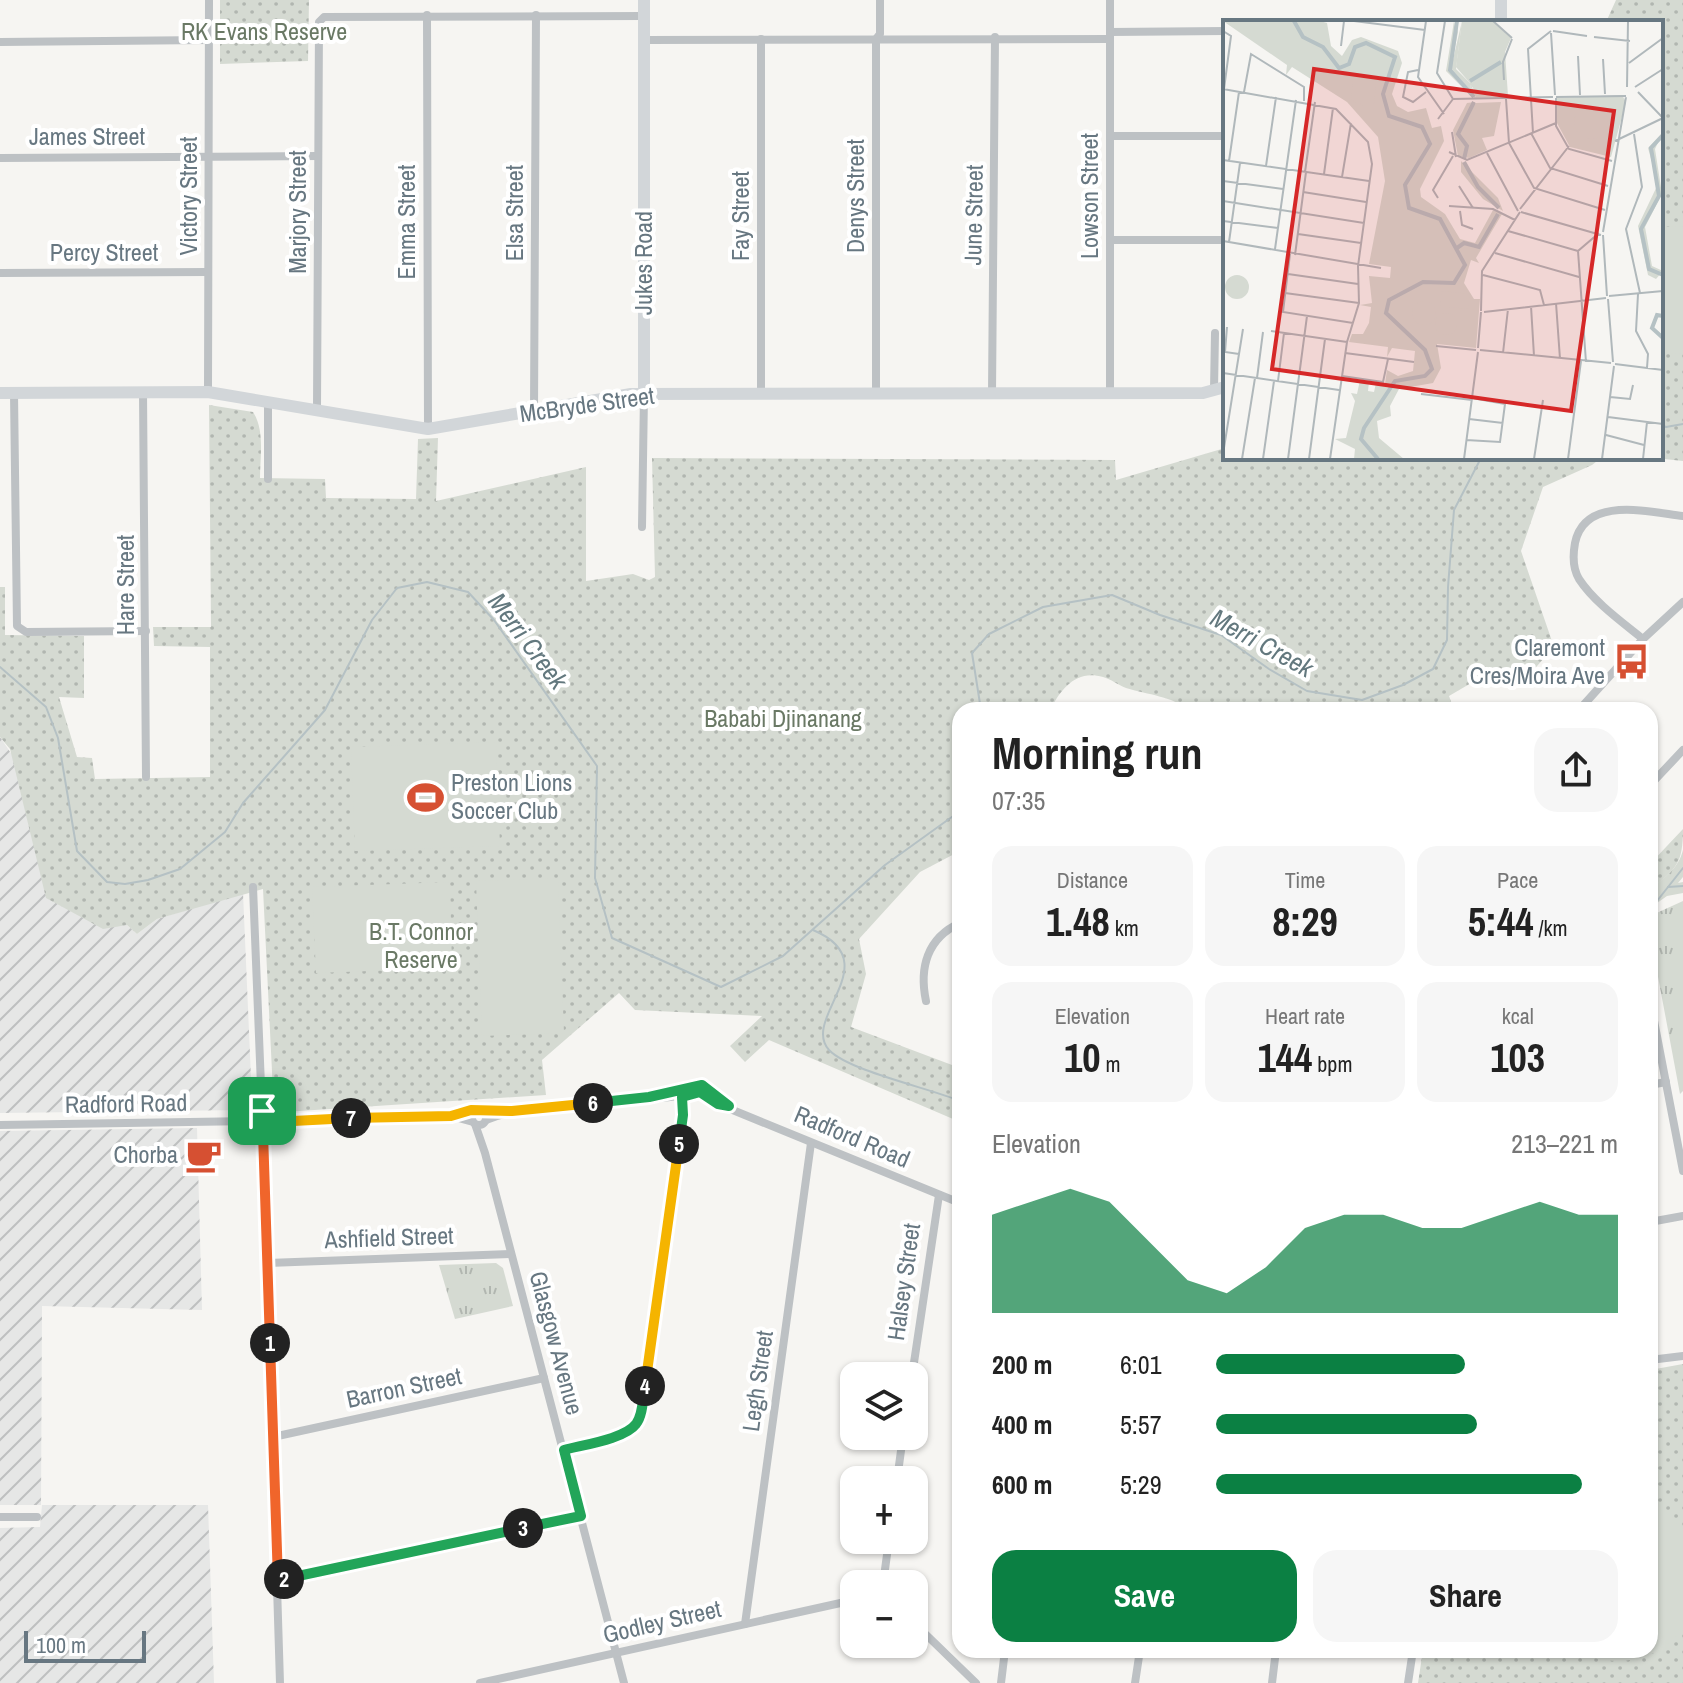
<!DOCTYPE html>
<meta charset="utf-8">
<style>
body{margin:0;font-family:"Archivo Narrow",sans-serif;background:#f6f6f6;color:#222;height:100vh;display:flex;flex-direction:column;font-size:30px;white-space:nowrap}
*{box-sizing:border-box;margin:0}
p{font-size:26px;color:#767676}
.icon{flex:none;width:44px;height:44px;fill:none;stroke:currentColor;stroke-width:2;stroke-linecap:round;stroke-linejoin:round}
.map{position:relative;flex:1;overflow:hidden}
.sheet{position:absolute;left:952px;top:702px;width:706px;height:956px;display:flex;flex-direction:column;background:#fff;border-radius:24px;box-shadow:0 2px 6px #0004}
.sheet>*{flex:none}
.fabs{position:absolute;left:840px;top:1362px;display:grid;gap:16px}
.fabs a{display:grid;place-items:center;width:88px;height:88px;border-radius:16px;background:#fff;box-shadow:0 2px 6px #0004;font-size:40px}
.scale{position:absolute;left:24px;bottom:20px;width:122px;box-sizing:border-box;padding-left:8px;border:4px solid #677781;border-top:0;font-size:22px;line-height:28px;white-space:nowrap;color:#677781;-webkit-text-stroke:6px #fff;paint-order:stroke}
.pin{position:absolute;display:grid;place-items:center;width:68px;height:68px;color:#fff;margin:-34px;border-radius:16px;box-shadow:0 4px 12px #0006}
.km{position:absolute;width:40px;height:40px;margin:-20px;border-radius:50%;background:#222;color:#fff;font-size:22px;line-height:40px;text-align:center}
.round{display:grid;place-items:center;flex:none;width:84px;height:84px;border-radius:24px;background:#f6f6f6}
.overview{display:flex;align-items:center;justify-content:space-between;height:136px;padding:0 40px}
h1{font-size:44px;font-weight:700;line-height:60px}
.figures{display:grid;grid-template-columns:repeat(3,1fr);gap:12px;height:136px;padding:8px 40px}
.figures div{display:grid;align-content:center;border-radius:20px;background:#f6f6f6;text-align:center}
.figures b{font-size:40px;font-weight:700}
.figures small{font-size:22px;font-weight:400}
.figures p{font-size:22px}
.chart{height:224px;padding:16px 40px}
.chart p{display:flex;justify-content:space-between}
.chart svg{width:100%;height:144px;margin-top:8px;fill:#0b8043;opacity:.7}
.cta{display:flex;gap:16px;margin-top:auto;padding:16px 40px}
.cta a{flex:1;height:92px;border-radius:24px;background:#0b8043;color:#fff;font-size:32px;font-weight:700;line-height:92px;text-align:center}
.cta a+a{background:#f6f6f6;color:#222}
ul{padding:0 40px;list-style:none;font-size:26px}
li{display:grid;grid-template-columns:128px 96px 1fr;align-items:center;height:60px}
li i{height:20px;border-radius:10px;background:#0b8043}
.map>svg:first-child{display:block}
</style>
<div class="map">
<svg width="1683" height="1683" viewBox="0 0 1683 1683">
<defs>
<pattern id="industrial-furrows" width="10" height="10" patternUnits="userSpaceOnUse" patternTransform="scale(2)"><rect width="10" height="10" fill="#e6e7e6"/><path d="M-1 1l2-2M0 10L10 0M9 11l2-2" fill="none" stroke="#bec0c0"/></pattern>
<pattern id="grass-tufts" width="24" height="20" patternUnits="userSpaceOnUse" patternTransform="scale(2)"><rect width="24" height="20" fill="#d5dad2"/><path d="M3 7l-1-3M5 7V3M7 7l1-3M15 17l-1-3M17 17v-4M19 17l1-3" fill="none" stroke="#b1b6b0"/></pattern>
<pattern id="park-dots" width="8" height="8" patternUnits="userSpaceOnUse" patternTransform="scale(2)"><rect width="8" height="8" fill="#d5dad2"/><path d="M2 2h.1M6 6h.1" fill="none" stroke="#b1b6b0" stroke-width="1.8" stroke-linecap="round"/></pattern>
</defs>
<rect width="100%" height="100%" fill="#f6f5f2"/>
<g fill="url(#industrial-furrows)">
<path d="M0 737 127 925 137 934 157 919 243 893 252 1101 245 1110 0 1113Z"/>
<path d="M197 1128 202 1310 42 1306 41 1505H0V1131Z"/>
<path d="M42 1505H208L214 1683H0V1528L40 1527Z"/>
</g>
<g fill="url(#grass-tufts)">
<path d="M1683 850V877L1678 883 1683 882V893L1667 896 1650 908V890C1664 877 1678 870 1683 850Z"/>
<path d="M1683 901V1091L1680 1094 1650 934V916Z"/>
<path d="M496 1263 503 1268 513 1306 455 1319 439 1265Z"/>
</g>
<g fill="url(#park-dots)">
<path d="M220 0H309L308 61 220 64Z"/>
<path d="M1616 0H1683V461L1655 458H1661V22H1606Z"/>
<path d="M209 405 253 412C265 430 260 458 260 478L325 479 326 498 416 499 418 439 438 438 436 501 586 467V581L633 574 649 580 655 577 652 458 1115 460 1116 480 1225 448V458H1601L1592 465 1543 487 1521 551 1554 647 1529 675 1478 679 1449 696 1454 710H1191C1169 696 1150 695 1126 688 1118 685 1111 679 1103 677 1076 669 1061 689 1050 710H960V851L920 872 859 939 866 974 851 1027 960 1068V1122L769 1040 745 1062 730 1046 762 1016 635 1010 619 993 542 1060 546 1095 284 1112H274L263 889 157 919 137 934 127 925 103 929 46 898 10 749 0 737V587H5V635L84 636V698L59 697 77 757 92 758 95 779 210 777V647L154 646 153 627H211Z"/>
<path d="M1683 829C1683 864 1676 869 1650 890V864Z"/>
<path d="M1683 1364V1683H1418L1423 1650H1650V1370Z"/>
</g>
<g fill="#d5dad2">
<path d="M1683 226V353L1661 354V227Z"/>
<path d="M496 742 500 846 355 851 351 747Z"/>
<path d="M558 878 564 1033 482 1036 476 881Z"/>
<path d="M450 882 452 968 316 973 312 887Z"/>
<path d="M1650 1496 1672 1517 1683 1533V1629C1655 1664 1612 1669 1573 1650H1650Z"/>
</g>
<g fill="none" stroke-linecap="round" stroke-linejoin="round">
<g stroke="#b5c1c4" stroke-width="2">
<path d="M1661 425 1666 427 1683 424"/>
<path d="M0 667 46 707 58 738 77 851 107 882 125 884 148 880 180 869 225 832 243 803 325 710 372 620 397 588 427 582 468 592 494 620 597 766 595 878 612 938 721 987 783 956 885 865 956 814 960 804"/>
<path d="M981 710 972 653 989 634 1043 607 1112 595 1160 615 1221 635 1269 669 1307 691 1362 700 1403 685 1433 669 1447 640 1448 587 1454 510 1481 458"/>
<path d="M1668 887 1683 886"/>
<path d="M1650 903 1657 901 1683 868"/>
<path d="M813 930C889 962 800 1018 829 1050 849 1071 929 1088 960 1101"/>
</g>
<g stroke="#bdc1c4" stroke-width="8">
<path d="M1110 0V392"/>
<path d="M427 15 428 429"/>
<path d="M1110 32 1225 31"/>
<path d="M644 40 1110 39"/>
<path d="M0 42 209 40"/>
<path d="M1110 136H1225"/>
<path d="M0 158 318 156"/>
<path d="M1110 240H1225"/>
<path d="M0 273 208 272"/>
<path d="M1214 390 1215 333"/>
<path d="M143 392 146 777"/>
<path d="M208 392 209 0"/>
<path d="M14 393 17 626 26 632 146 631"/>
<path d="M761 393V39"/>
<path d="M876 393V39L880 34V0"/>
<path d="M992 393 995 37"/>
<path d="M268 403V479"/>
<path d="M317 410 319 22 324 17 644 16"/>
<path d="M534 411 536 15"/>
<path d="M642 527 644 394"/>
<path d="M1643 639C1622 622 1594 602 1579 579 1573 569 1573 554 1575 543 1585 495 1649 512 1683 516"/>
<path d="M1579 710 1643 639 1683 602"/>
<path d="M1650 785 1683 750"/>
<path d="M253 887 262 1111"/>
<path d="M1650 1000 1683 1171"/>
<path d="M926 1001C919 968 927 938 960 923"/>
<path d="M1650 1085 1666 1082"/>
<path d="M663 1094 702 1085 718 1099"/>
<circle cx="479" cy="1118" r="7"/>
<circle cx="263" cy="1122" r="11"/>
<path d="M486 1120C548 1095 634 1107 700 1092L718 1104 960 1203"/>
<path d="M274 1122 451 1116 473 1122"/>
<path d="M475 1124 485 1153 624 1683"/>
<path d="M0 1125 252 1121"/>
<path d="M263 1133 280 1683"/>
<path d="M1650 1222 1683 1216"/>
<path d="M268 1263 511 1254"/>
<path d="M1650 1360 1683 1356"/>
<path d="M912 1376 939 1195"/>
<path d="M273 1437 544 1378"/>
<path d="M564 1450C589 1443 629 1441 641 1414L683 1115 681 1090"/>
<path d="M897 1480 903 1436"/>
<path d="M0 1517H37"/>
<path d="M278 1581 581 1516"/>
<path d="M883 1584 889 1540"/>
<path d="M914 1623 976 1683"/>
<path d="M745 1624 811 1143"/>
<path d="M480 1683 854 1600"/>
<path d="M1001 1683 1005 1650"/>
<path d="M1135 1683 1140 1650"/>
<path d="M1272 1683 1276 1650"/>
<path d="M1408 1683 1413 1650"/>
</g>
<g stroke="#d2d6d9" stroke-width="12">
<path d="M1501 0V22"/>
<path d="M0 393 208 392 428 429 631 394 1203 393 1225 387"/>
<path d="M644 394V0"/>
</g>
</g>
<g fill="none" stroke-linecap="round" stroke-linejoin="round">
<defs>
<path id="split-1" d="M262 1111 254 1115 252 1121 256 1131 263 1133 270 1343"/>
<path id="split-2" d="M270 1343 278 1581 284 1579"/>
<path id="split-3" d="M284 1579 523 1528"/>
<path id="split-4" d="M523 1528 581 1516 564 1450C582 1445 625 1439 636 1424 643 1415 643 1398 645 1386"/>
<path id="split-5" d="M645 1386 679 1144"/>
<path id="split-6" d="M593 1103 649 1097 702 1085 729 1106 718 1104 700 1092 682 1097 683 1115 679 1144"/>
<path id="split-7" d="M351 1118 451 1116 471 1110 512 1111 593 1103"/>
<path id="split-8" d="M262 1111 269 1113 274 1122 351 1118"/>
</defs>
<use href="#split-1" stroke="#fff" stroke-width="16"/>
<use href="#split-2" stroke="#fff" stroke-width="16"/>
<use href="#split-3" stroke="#fff" stroke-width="16"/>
<use href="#split-4" stroke="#fff" stroke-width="16"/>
<use href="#split-5" stroke="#fff" stroke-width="16"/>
<use href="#split-6" stroke="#fff" stroke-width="16"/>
<use href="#split-7" stroke="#fff" stroke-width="16"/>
<use href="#split-8" stroke="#fff" stroke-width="16"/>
<use href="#split-1" stroke="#f0652b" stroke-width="10"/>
<use href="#split-2" stroke="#f0652b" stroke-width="10"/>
<use href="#split-3" stroke="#22a559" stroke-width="10"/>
<use href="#split-4" stroke="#22a559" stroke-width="10"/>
<use href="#split-5" stroke="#f5b400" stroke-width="10"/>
<use href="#split-6" stroke="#22a559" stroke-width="10"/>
<use href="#split-7" stroke="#f5b400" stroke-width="10"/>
<use href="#split-8" stroke="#f5b400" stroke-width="10"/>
</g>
<defs>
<symbol id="bus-bare" viewBox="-9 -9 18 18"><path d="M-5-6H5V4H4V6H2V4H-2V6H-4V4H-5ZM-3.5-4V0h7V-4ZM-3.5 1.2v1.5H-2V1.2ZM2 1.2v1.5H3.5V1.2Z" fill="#d65032" stroke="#fff" stroke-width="2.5" paint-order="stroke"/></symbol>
<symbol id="stadium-bare" viewBox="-9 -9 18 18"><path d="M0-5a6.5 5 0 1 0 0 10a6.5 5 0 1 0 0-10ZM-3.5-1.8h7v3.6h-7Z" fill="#d65032" stroke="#fff" stroke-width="2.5" paint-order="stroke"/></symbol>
<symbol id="cafe-bare" viewBox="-9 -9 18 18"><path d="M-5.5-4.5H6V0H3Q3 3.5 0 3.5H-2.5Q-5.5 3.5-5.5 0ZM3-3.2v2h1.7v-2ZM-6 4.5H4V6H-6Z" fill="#d65032" stroke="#fff" stroke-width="2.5" paint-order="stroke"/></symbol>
</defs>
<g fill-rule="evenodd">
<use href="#bus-bare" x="1606" y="636" width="51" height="51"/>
<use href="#stadium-bare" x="400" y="772" width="51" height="51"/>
<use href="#cafe-bare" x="178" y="1130" width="51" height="51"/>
</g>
<g text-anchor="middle" stroke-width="8" stroke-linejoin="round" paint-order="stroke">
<g font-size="24" fill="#6a7965" stroke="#fff">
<text x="264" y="40">RK Evans Reserve</text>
<text x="783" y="727">Bababi Djinanang</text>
<text x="421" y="940">B.T. Connor<tspan x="421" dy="28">Reserve</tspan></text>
</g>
<g font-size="24" fill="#677781" stroke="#fff">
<text x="87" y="145">James Street</text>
<text transform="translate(189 196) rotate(-90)" y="8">Victory Street</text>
<text transform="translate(856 196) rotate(-90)" y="8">Denys Street</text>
<text transform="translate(1090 196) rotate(-90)" y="8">Lowson Street</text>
<text transform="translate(298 212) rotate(-90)" y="8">Marjory Street</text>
<text transform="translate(515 213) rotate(-90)" y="8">Elsa Street</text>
<text transform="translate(974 215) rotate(-89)" y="8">June Street</text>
<text transform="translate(741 216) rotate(-90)" y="8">Fay Street</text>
<text transform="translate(407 222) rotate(-90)" y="8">Emma Street</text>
<text x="104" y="261">Percy Street</text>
<text transform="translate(644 263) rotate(-90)" y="8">Jukes Road</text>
<text transform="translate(587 405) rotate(-8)" y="8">McBryde Street</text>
<text transform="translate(126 585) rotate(-90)" y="8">Hare Street</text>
<text transform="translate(126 1104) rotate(-1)" y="8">Radford Road</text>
<text transform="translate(852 1137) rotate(23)" y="8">Radford Road</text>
<text transform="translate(389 1238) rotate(-2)" y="8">Ashfield Street</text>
<text transform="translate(904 1282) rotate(-82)" y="8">Halsey Street</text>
<text transform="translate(556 1343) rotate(75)" y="8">Glasgow Avenue</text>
<text transform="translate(758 1381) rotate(-82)" y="8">Legh Street</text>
<text transform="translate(404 1388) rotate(-12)" y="8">Barron Street</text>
<text transform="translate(662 1622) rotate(-13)" y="8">Godley Street</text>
</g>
<g font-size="24" fill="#677781" stroke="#fff" text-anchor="end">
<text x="1605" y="656">Claremont<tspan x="1605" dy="28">Cres/Moira Ave</tspan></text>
<text x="451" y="791" text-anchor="start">Preston Lions<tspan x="451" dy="28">Soccer Club</tspan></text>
<text x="178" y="1163">Chorba</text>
</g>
<g font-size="26" font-style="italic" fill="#63787e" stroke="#fff">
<text transform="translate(528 641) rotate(53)" y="9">Merri Creek</text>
<text transform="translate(1262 643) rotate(29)" y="9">Merri Creek</text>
</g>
</g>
<g transform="translate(1223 20)">
<rect width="440" height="440" fill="#f6f5f2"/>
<path d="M233 1 235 12 228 48 245 69 247 63 233 47 239 1H269L288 18 282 32 285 76 253 78 250 68 247 64 250 79 227 52ZM278 82 271 116 259 118 264 130 246 138 234 116 253 83Z" fill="#d5dad2"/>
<path d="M0 1H97L104 3 108 26 119 36 129 20 138 17 175 31 179 43 169 74 174 86 185 92 203 88 209 108 218 106 221 121 197 169 198 177 222 194 237 219 252 223 270 190 279 194 253 238 256 243 248 240 241 263 251 279H257L253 328 214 324 218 348 210 363 176 369 167 386 168 396 154 401 156 418 181 439H131L132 429 112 419 123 418 132 381 128 373 134 374 137 360 146 362 145 371 151 372 153 363 162 364 164 350 175 356 190 351 192 331 169 328 164 337 165 327 126 322 129 314H140L146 303 148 287 137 285 149 283 146 256 167 258 168 247 146 244 162 161 155 117 124 82 69 47 63 55 64 45ZM231 1 233 14 226 50 251 79 247 64 248 72 228 48 239 1 233 49 248 64 253 78 251 79 223 51ZM399 75 403 82 388 137 347 127 334 103 333 78ZM252 82 253 90 241 108 246 138 235 136 230 110 244 83ZM440 112 432 129 439 174 422 207 429 246 440 251 433 259 425 255 415 206 435 164 425 128ZM238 141 275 178 280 191 260 179 238 152Z" fill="#d5dad2"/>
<path d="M131 51 154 54 151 83 142 86 128 80ZM351 102a17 17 0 1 1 34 0a17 17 0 1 1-34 0ZM2 267a12 12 0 1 1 24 0a12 12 0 1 1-24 0ZM219 271 247 274 245 289 217 286ZM189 293a12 12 0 1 1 24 0a12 12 0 1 1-24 0ZM212 304a11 11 0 1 1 22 0a11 11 0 1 1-22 0Z" fill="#d5dad2"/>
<path fill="none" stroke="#b5c1c4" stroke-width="4" d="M71 1 80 17 100 27 116 48 126 44 132 27 143 23 172 37 160 74 166 96 199 107 207 124 182 165 186 188 217 199 242 245 231 263 200 262 166 280 163 293 202 330 209 349 202 356 172 361 141 408 138 419 155 439M234 1 227 50 251 77M247 61 278 42M440 115 428 128 436 176 418 209 426 249 440 255M241 139 244 126 235 114 251 82M241 142 255 167 276 188M234 228 241 223 256 227 275 194M440 296 434 295 429 308 440 318"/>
<path fill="none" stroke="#b0b8bb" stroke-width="2" d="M131 1 202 10M203 1 195 57 221 94M222 1 214 53 230 79M270 1 289 18M0 11 8 16 1 69M330 11 364 16M328 13 332 75M371 17 407 21M118 26 121 1M355 36 357 75M380 39 382 74M406 43 440 18M195 50 185 52 180 77 190 82 203 72M281 60 280 42 289 19M404 67 405 1M412 67 440 49M0 69 113 89 145 122 149 144 135 246 136 283 124 322 107 439M21 72 28 34 81 67V81M415 72 440 98M333 77 403 76M333 78V106L346 129 389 141M230 79 330 77M283 79 286 123 311 168 382 190M215 99 230 79M229 112 233 137M308 113 327 148 385 166M310 113 305 29 328 11M411 114 419 167 403 209 417 273M392 121 440 98M226 132 244 140 333 103M264 133 295 191M0 140 146 161M6 141 16 72M43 146 53 77M82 152 92 82M101 154 110 88M119 157 128 103M0 161 60 169M236 166 250 188M80 172 143 182M215 178 210 170 230 136M0 181 141 203M226 186 270 189 292 200M297 189 346 126M237 191 239 205 250 209M298 192 378 215M0 201 55 208M285 211 355 231M380 212 403 77M75 214 138 223M380 215 384 276M0 221 158 248M6 222 17 143M52 229 73 80M272 233 356 257M67 234 60 292 130 303M72 235 83 152M65 254 135 264M260 255 317 270 321 285M62 273 136 283M415 274 413 311 425 334 424 348M386 276 440 271M385 279 390 342M333 283 337 339M308 286 311 336M258 291 259 251 297 192M261 292 383 278M4 307 2 332 16 334M48 311 124 322M213 326 253 330M255 328 258 292M257 330 388 343M122 333 191 342M280 333 285 289M363 342 355 231 376 213M392 344 440 350M0 353 116 370M119 356 160 362 165 339M34 358 40 312M55 361 61 313M198 374 249 380M387 377 407 379 410 365M385 397 440 404M246 399 280 403M383 415 421 425M243 420 277 422 282 384 249 378M0 434 20 309M19 439 32 358M40 439 51 361M65 439 84 296M86 439 102 319M241 439 255 332M311 439 320 380M345 439 358 341M379 439 391 346M420 439 424 402"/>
<path fill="#d62828" fill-opacity="0.15" stroke="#d62828" stroke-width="4" d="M91 49 391 91 348 391 49 349Z"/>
<rect width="440" height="440" fill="none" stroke="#677781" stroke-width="4"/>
</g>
</svg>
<div class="fabs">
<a><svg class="icon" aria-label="layers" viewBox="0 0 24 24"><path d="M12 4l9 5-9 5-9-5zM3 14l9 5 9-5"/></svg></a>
<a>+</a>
<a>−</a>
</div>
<div class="scale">100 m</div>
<div class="pin" style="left:262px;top:1111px;background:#1e9e55"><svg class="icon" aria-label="arrive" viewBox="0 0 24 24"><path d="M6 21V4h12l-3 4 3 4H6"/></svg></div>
<b class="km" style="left:270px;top:1343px">1</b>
<b class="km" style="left:284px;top:1579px">2</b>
<b class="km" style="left:523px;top:1528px">3</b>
<b class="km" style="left:645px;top:1386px">4</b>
<b class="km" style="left:679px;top:1144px">5</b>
<b class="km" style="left:593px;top:1103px">6</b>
<b class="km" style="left:351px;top:1118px">7</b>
<section class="sheet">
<div class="overview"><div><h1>Morning run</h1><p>07:35</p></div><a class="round"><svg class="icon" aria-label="share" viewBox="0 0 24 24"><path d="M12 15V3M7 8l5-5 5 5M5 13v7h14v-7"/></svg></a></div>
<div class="figures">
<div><p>Distance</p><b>1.48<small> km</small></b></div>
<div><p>Time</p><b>8:29</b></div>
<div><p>Pace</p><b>5:44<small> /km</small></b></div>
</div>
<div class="figures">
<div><p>Elevation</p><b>10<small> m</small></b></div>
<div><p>Heart rate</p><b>144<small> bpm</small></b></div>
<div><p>kcal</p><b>103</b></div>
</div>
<div class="chart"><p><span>Elevation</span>213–221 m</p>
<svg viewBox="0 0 160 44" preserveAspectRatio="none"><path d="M0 44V14L10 10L20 6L30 10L40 22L50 34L60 38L70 30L80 18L90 14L100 14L110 18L120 18L130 14L140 10L150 14L160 14V44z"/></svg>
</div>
<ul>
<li><b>200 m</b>6:01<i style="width:62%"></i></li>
<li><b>400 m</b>5:57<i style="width:65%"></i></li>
<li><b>600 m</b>5:29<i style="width:91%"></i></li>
</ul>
<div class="cta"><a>Save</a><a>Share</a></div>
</section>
</div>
